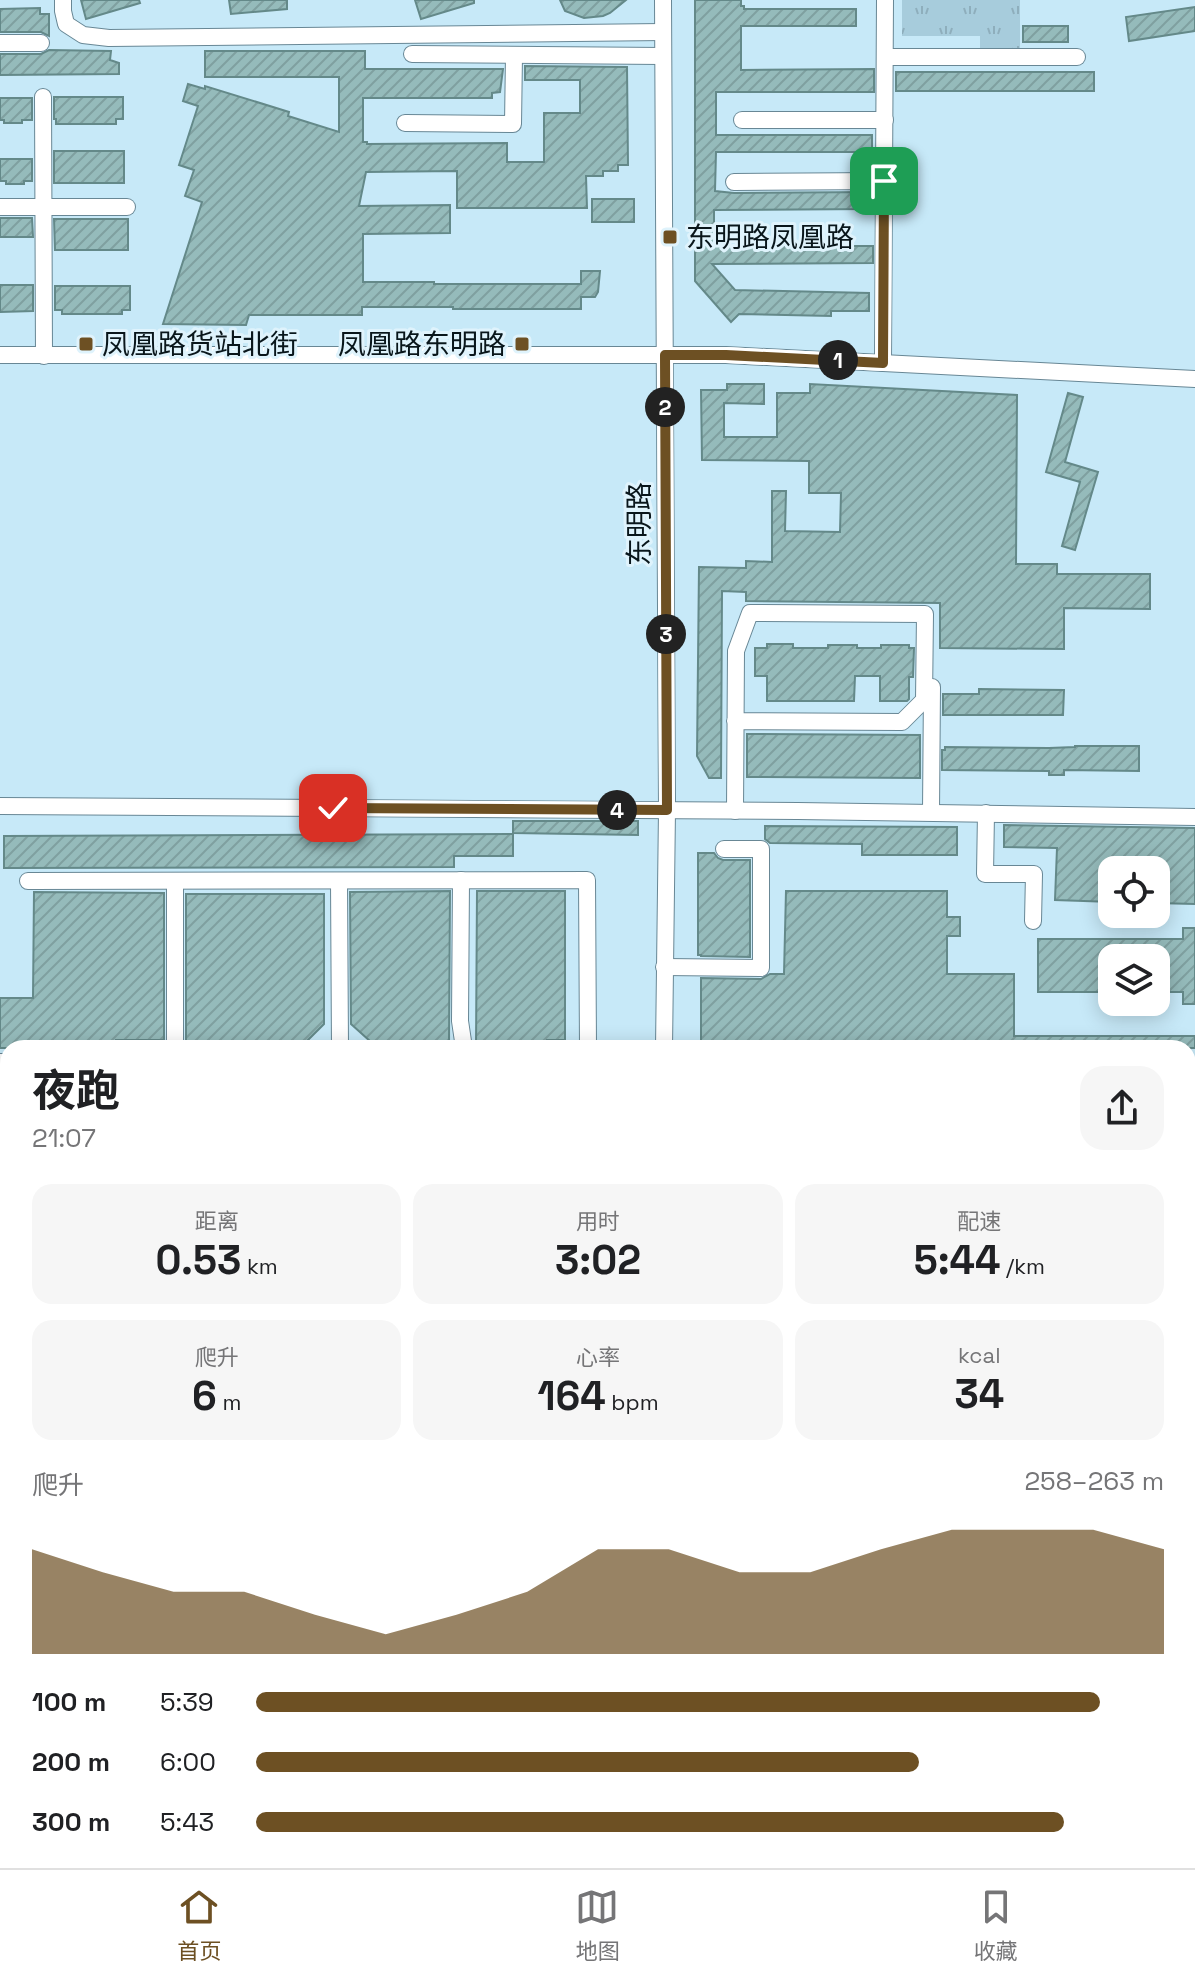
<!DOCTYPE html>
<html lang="zh">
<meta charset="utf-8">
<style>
body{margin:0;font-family:"Space Grotesk","Noto Sans SC",sans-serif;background:#f6f6f6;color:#202124;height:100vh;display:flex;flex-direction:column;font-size:30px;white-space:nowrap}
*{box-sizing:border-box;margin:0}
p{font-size:26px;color:#757577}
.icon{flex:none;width:44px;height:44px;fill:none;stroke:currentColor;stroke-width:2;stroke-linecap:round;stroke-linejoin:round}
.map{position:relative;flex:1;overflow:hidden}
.sheet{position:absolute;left:0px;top:1040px;width:1196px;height:828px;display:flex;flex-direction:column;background:#fff;border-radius:24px 24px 0 0;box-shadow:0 4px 20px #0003}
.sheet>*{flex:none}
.buttons{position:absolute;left:1098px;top:856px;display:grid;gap:16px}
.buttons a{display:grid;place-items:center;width:72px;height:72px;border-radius:16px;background:#fff;box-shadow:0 4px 20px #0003;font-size:40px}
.pin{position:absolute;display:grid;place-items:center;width:68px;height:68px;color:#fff;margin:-34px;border-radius:16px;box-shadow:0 4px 12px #0006}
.km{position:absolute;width:40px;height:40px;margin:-20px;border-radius:50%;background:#222;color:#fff;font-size:22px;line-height:40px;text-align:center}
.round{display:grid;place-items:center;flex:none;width:84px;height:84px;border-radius:24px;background:#f6f6f6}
.overview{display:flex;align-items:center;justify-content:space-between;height:136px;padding:0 32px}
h1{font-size:44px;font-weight:700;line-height:60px}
.metrics{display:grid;grid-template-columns:repeat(3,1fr);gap:12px;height:136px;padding:8px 32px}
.metrics div{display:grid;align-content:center;border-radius:20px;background:#f6f6f6;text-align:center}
.metrics b{font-size:40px;font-weight:700}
.metrics small{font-size:22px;font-weight:400}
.metrics p{font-size:22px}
.chart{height:224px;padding:16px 32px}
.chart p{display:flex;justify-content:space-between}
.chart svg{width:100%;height:144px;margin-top:8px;fill:#6d5023;opacity:.7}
ul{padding:0 32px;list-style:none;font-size:26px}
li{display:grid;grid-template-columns:128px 96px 1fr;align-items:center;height:60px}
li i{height:20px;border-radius:10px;background:#6d5023}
.menu{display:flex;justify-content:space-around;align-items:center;height:112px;border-top:2px solid #e0e0e0;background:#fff;font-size:22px;color:#757577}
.menu a{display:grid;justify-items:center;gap:4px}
.menu .current{color:#6d5023}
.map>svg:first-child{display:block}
</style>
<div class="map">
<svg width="1195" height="1868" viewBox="0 0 1195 1868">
<defs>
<pattern id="grass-tufts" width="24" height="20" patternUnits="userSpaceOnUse" patternTransform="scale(2)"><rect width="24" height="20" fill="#a7ccdc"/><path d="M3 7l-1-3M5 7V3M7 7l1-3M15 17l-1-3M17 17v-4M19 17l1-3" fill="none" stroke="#8eaebc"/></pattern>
<pattern id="building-hatch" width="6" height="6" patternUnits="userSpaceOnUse" patternTransform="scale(2)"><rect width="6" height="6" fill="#95bbbb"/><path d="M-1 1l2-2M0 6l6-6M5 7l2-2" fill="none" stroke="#7fa0a0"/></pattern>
</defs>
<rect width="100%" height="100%" fill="#c7e9f8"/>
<path fill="url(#grass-tufts)" d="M902 0H1020V51H980V36H902Z"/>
<g fill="url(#building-hatch)" stroke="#648989" stroke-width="2">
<path d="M81 0H139L140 3 86 19Z"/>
<path d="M229 0H287V9L231 14Z"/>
<path d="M415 0H474V3L421 19Z"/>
<path d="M560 0H626L610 13 603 16 584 18 565 11Z"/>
<path d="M695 0H741V6H744V9H856V26H741V70L874 69V92H716V135H872V152H716L715 191 734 193 870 192V209L714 210V246H873V263L712 264 735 290 869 293V311H831V316L739 314 731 322 695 281Z"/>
<path d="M1195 7V31L1129 41 1126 17Z"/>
<path d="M40 8V14H49V36L41 32H0V9Z"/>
<rect x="1023" y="26" width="45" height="16"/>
<path d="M49 50 111 51 110 60 119 63V74L0 75V54H41Z"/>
<path d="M205 51H365V69H503L500 92 492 93V98H363V142H367V144L507 143V162H544V113H580V80H525V66L627 67 628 165H618V171H603V176H586L587 208H457V171L366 172 359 206 450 205V233L363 234V282H434V284H581V271H600L598 292 595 297H581V309H453V307H362V315H249L246 325 163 324 202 202 185 196 194 170 179 165 198 106 183 101 188 84 205 89V86L289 112 288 116 339 132V77H205Z"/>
<rect x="896" y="72" width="198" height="19"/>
<path d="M54 97H123V119H116V124H56V119H54Z"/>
<path d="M0 98H32V120H22V123H4V120H0Z"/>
<rect x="54" y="151" width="70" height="32"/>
<path d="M0 159H32V181H24V184H6V181H0Z"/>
<rect x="592" y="199" width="42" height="23"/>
<path d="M0 218H32L33 237H0Z"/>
<path d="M54 219H128V250H55Z"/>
<path d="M0 285H33V311L0 312Z"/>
<path d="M55 286H130V310H122V314H62V310H55Z"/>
<path d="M727 384H764V404L724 403V437H777V393H810V384L1017 395 1016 564H1057V574H1150V609L1064 608V649L940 648V603L746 601V592L722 591 721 778H709L697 756 699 567 746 568V561L772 562V491H786L785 531 840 532 841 493H809V461L702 460 701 390H727Z"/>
<path d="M1068 393 1083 397 1065 462 1098 472 1075 550 1062 546 1080 482 1046 472Z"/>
<path d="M767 644H793V648H828V645H857V648H881V645H909V648H914L913 677H909V699L907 701H880V676H855L854 701H767V676H755V648H767Z"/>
<path d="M979 689 1064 690 1063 715H943V694H979Z"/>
<path d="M747 734 920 735V778L747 777Z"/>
<path d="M1075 746H1139V771L1064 770V775H1049V771L942 770V750H945V747L1049 748 1075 747Z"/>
<path d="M513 821H638V835L513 833Z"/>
<path d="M1004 825 1195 828V904L1156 903V870H1112V902L1055 900 1057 848 1004 847Z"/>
<path d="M765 826 957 827V855H862V844L770 843 765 839Z"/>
<path d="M513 834V856H454V867L4 868V836Z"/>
<path d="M698 853H714L718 858 723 860H750V957L701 956V955H698Z"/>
<path d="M450 891 449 1044 371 1042 351 1024 350 892Z"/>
<path d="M477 891H565V1040H547V1048H476Z"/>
<path d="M786 891H947V917H960V936H947V974H1014V1036H1195V1048H701V978L761 979 770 974H784Z"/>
<path d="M34 892 164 893V1040H116V1044H51V1048H0V998H33Z"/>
<path d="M186 894H324V1024L304 1044H186Z"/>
<path d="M1183 928H1195V1004H1183V992H1156V958H1112V992H1038V939H1183Z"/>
</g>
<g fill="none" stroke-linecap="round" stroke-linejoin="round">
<defs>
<g id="minor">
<path d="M63 0V11L66 24 83 35 109 38 663 32"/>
<path d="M663 0 667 810 664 1048"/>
<path d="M0 43H41"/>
<path d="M412 54 663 56"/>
<path d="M885 57H1077"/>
<path d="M43 97 44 356"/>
<path d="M742 120H885"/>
<path d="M405 123 513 124 514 55"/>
<path d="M734 182 884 181"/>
<path d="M0 207H127"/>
<path d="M0 355H726L1195 379"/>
<path d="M883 363 885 0"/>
<path d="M0 806 798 811 1195 817"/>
<path d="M735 811 736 651 750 613 925 614 924 700 902 722 735 721"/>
<path d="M931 812 932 687"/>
<path d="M986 813 985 874H1034L1033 921"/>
<path d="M461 880 460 1021 464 1048"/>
<path d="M28 881 587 880 588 1048"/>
<path d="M175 881V1048"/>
<path d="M339 881 340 1048"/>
<path d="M664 967 761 968V849H724"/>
<path d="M0 1062H8"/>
<path d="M1188 1098 1195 1099"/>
<path d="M1188 1129 1195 1124"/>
<path d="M1188 1186 1195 1181"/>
<path d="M1188 1255 1195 1250"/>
<path d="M1188 1287H1195"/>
<path d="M0 1344H8"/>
<path d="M1188 1350H1195"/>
<path d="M0 1442H8"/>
<path d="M1188 1455H1195"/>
<path d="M1188 1725H1195"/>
<path d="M1188 1825H1195"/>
<path d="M1188 1840H1195"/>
<path d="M0 1843H8"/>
<path d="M0 1858H8"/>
<path d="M60 1860V1868"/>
<path d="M332 1860V1868"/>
<path d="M380 1868V1860"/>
</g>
<g id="highway">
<path d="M1188 1373H1195"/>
<path d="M0 1377H8"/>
<path d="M1188 1402H1195"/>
<path d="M0 1407H8"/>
<path d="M1188 1438H1195"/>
</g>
</defs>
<use href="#minor" stroke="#688795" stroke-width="18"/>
<use href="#highway" stroke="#fff" stroke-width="24"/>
<use href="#minor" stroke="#fff" stroke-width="16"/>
<use href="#highway" stroke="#3f89e9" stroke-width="22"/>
</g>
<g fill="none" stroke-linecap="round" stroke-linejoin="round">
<defs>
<path id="route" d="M333 808 667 810 665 355H726L883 363 884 181"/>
</defs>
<use href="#route" stroke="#fff" stroke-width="16"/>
<use href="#route" stroke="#6d5023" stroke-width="10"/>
</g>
<g fill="#6d5023" stroke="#dff3fc" stroke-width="3">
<rect x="662" y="229" width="16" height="16" rx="4"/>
<rect x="78" y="336" width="16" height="16" rx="4"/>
<rect x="514" y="336" width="16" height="16" rx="4"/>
</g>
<g text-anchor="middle" stroke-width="6" stroke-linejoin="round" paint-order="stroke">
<g font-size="28" fill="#09161b" stroke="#dff3fc" text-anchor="start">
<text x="686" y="247">东明路凤凰路</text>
<text x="102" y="354">凤凰路货站北街</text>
<text x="506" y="354" text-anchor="end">凤凰路东明路</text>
</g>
<g font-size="28" fill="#09161b" stroke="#dff3fc">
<text transform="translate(639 524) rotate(-90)" y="10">东明路</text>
</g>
</g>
</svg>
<div class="buttons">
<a><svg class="icon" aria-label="locate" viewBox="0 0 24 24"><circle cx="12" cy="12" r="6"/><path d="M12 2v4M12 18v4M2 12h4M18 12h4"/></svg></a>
<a><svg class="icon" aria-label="layers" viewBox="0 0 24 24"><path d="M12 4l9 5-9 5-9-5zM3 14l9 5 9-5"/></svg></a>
</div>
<div class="pin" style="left:884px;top:181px;background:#1e9e55"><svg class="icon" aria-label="arrive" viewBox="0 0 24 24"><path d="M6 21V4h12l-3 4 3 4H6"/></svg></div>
<div class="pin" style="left:333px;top:808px;background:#d93025"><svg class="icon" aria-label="check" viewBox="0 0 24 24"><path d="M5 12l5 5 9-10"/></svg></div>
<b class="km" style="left:838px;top:360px">1</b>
<b class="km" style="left:665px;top:407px">2</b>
<b class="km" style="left:666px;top:634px">3</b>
<b class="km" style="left:617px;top:810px">4</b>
<section class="sheet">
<div class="overview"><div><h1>夜跑</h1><p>21:07</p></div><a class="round"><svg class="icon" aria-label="share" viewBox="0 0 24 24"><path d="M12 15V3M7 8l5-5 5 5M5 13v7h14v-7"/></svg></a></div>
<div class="metrics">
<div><p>距离</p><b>0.53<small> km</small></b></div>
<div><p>用时</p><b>3:02</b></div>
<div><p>配速</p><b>5:44<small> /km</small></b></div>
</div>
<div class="metrics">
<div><p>爬升</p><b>6<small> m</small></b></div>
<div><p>心率</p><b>164<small> bpm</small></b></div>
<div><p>kcal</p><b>34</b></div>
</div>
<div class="chart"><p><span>爬升</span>258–263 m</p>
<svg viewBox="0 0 160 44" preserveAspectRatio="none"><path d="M0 44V12L10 19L20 25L30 25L40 32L50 38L60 32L70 25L80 12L90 12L100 19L110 19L120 12L130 6L140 6L150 6L160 12V44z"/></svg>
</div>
<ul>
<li><b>100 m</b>5:39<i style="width:93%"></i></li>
<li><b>200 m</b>6:00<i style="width:73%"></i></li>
<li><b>300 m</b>5:43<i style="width:89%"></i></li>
</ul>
</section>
</div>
<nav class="menu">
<a class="current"><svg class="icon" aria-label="home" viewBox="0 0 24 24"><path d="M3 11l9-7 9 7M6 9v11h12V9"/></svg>首页</a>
<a><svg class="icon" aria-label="map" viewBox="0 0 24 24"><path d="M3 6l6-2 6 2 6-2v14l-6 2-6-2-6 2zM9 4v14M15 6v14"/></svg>地图</a>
<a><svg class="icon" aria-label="saved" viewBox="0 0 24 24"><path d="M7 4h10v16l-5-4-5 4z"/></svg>收藏</a>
</nav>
